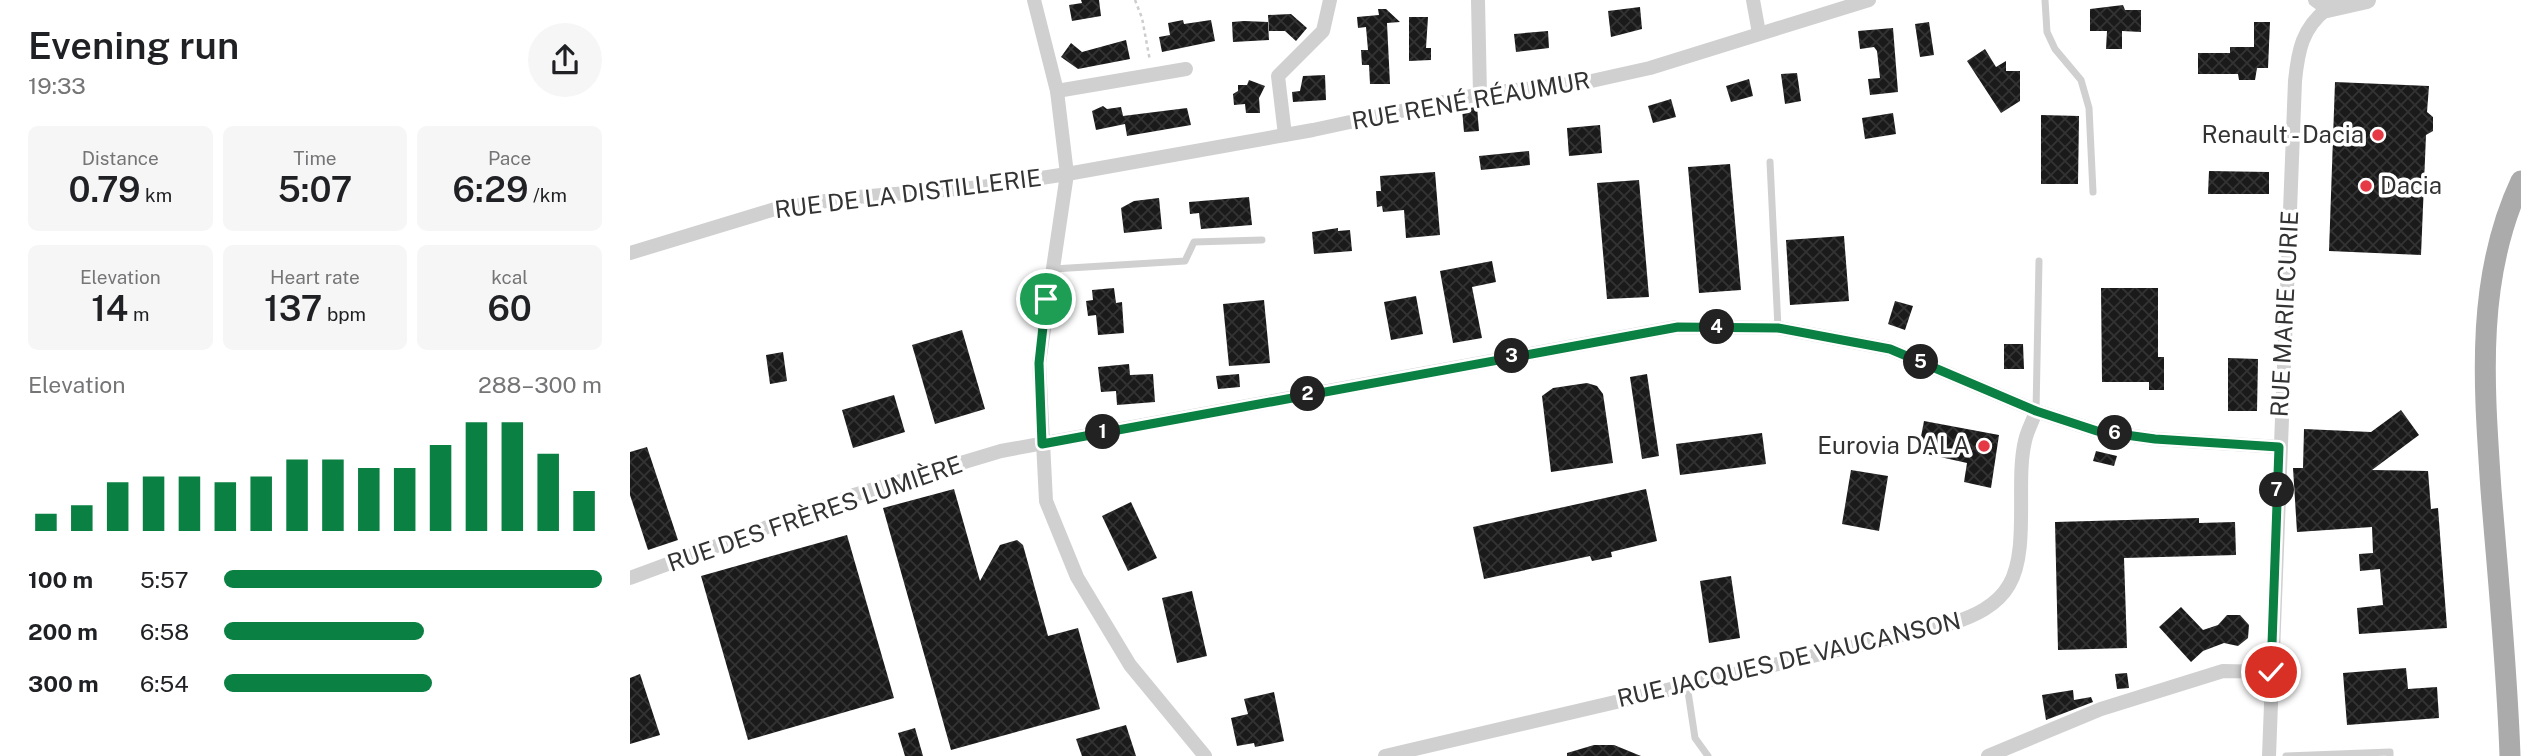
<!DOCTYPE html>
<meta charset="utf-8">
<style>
body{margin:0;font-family:"Public Sans",sans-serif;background:#f6f6f6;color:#202124;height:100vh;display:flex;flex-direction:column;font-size:26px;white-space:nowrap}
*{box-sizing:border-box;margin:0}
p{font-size:23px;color:#757577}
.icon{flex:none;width:38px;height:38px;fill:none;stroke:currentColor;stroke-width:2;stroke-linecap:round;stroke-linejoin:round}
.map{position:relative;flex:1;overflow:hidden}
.details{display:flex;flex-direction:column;background:#fff;width:630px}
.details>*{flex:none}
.pin{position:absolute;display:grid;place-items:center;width:60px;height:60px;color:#fff;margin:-30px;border:4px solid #fff;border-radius:50%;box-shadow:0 2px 7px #0007}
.km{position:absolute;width:35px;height:35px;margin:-18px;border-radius:50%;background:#222;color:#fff;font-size:19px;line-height:35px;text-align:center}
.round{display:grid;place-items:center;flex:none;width:74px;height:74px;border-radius:37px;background:#f6f6f6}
.overview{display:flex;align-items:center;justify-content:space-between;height:119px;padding:0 28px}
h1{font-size:38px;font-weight:600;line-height:52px}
.figures{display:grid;grid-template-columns:repeat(3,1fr);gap:10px;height:119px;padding:7px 28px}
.figures div{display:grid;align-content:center;border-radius:10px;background:#f6f6f6;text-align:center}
.figures b{font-size:35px;font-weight:600}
.figures small{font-size:19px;font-weight:400}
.figures p{font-size:19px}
.chart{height:196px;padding:14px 28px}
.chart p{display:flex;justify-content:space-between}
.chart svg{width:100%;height:126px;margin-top:7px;stroke:#0b8043;stroke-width:6}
ul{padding:0 28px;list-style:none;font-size:23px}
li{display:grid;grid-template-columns:112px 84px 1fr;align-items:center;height:52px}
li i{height:18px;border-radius:9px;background:#0b8043}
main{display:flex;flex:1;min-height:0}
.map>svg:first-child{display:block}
</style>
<main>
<section class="details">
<div class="overview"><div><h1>Evening run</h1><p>19:33</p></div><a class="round"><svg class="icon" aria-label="share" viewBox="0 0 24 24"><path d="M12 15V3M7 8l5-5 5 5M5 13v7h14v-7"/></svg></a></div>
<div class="figures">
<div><p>Distance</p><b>0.79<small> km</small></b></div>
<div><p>Time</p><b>5:07</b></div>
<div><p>Pace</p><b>6:29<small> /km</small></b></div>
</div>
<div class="figures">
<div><p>Elevation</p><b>14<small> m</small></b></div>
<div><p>Heart rate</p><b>137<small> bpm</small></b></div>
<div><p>kcal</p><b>60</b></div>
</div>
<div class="chart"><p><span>Elevation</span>288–300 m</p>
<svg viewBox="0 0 160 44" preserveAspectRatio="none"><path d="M5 44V38M15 44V35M25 44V27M35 44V25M45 44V25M55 44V27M65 44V25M75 44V19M85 44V19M95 44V22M105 44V22M115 44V14M125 44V6M135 44V6M145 44V17M155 44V30"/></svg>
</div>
<ul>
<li><b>100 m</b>5:57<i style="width:100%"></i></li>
<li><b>200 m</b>6:58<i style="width:53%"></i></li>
<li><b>300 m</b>6:54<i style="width:55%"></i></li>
</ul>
</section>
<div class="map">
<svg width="1891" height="756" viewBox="0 0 1891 756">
<defs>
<pattern id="building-cross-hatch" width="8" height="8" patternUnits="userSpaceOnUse" patternTransform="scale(1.75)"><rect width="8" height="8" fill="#1a1a1a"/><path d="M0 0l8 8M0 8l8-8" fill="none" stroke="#333"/></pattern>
</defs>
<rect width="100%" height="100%" fill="#fff"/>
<g fill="url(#building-cross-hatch)">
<path d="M451 0H469L471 16 442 21 439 5 452 3Z"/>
<path d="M1493 5 1495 10H1511V32L1492 31V49H1476L1477 31H1460V9Z"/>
<path d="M1010 7 1012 29 981 37 978 11Z"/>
<path d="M748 9H756L770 22 757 23 760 84H740L739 65H732L731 50H738L736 27 728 28 727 17 749 15Z"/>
<path d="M661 14 677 28 666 41 655 31H639L638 15Z"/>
<path d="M779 17H798L796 48H801V60L779 61Z"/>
<path d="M553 20 554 24 581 20 585 41 532 52 529 37 540 35 538 23Z"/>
<path d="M614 21 638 22 639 40 603 42 602 22Z"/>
<path d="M1299 22 1304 55 1290 57 1285 24Z"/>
<path d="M1624 22H1640L1638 68H1627L1625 80H1609L1608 74H1568V53H1600V47H1624Z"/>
<path d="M1263 28 1268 92 1240 95 1238 79 1250 78 1247 51 1244 47 1230 49 1228 31Z"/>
<path d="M918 31 919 48 886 52 884 34Z"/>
<path d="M496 40 500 59 448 69 431 57 441 43 452 52Z"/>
<path d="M1355 49 1366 67 1376 61V71H1390V101L1371 113 1337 61Z"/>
<path d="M1167 73 1171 101 1155 104 1151 74Z"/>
<path d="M695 75 696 100 663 102 662 92 670 91 673 76Z"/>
<path d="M1119 79 1123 96 1101 102 1096 86Z"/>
<path d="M619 80 635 86 629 98 630 113H616L615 104 604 105 603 94 608 91V85H617Z"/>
<path d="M1705 82 1799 86 1797 112 1803 117V131L1796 135 1791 255 1699 251Z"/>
<path d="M1041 99 1046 117 1023 123 1018 106Z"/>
<path d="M473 106 477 109 491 107 494 120 493 116 557 108 561 125 497 136 495 124 466 130 462 111Z"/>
<path d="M847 107 849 131 834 132 832 109Z"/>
<path d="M1263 113 1266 134 1235 139 1232 118Z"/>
<path d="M1411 115 1449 116 1448 184H1411Z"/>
<path d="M970 125 972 153 939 156 937 128Z"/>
<path d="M899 151 900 165 851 170 849 156Z"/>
<path d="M1100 164 1111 290 1069 293 1058 167Z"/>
<path d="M1579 171 1639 172V194H1578Z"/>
<path d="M805 172 810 235 776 238 774 210 753 212 752 206 747 207 746 191H751L750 176Z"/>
<path d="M1009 180 1019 297 977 299 967 183Z"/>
<path d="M619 197 622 225 571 229 569 213 560 214 559 202Z"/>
<path d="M529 198 532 229 494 233 491 208 504 201Z"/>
<path d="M708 228V231L720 230 722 251 684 254 682 232Z"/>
<path d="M1214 236 1219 301 1160 305 1156 240Z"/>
<path d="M862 261 866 282 842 287 852 338 823 343 810 271Z"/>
<path d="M484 288 486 303 492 302 494 333 468 335 466 315 458 316 456 301 463 300 462 290Z"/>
<path d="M1471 288H1528V357H1534V390H1519V382H1472Z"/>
<path d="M786 296 793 334 761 340 754 302Z"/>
<path d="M634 300 640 363 599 366 593 304Z"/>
<path d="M1265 301 1283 306 1275 330 1258 324Z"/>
<path d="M332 330 355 409 305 424 282 345Z"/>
<path d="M1374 344H1393L1394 369H1374Z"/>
<path d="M153 352 157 381 140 384 136 355Z"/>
<path d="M1598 358 1628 359 1627 411H1598Z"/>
<path d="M499 364 500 375 523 374 525 402 487 405 486 391 471 392 468 367Z"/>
<path d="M609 374 610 387 588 389 586 376Z"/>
<path d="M1017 374 1029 456 1012 459 1000 377Z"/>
<path d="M957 383 967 386 973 394 983 463 921 472 912 396 923 388Z"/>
<path d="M264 395 275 432 223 448 212 410Z"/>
<path d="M1771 410 1789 435 1742 470 1798 471 1801 509 1808 508 1817 628 1729 634 1727 608 1753 605 1750 569 1730 571 1729 554 1743 553 1742 527 1667 532 1663 468H1673L1674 429 1741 432Z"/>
<path d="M1294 421 1369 435 1361 488 1334 482 1337 463 1288 452Z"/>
<path d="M1132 433 1136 464 1050 475 1046 444Z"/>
<path d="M17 447 48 540 18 550 0 495V452Z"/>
<path d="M1466 451 1487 456 1484 466 1463 461Z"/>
<path d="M1221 470 1258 476 1249 531 1212 524Z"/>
<path d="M324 489 350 581 370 545 387 540 393 545 418 636 448 628 470 709 321 750 253 508Z"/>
<path d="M1016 489 1027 541 981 552 982 557 962 561 960 556 854 579 843 527Z"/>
<path d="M501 502 527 558 498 571 472 516Z"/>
<path d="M1569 518V523L1605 522 1606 555 1494 558 1497 648 1428 650 1425 522Z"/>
<path d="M217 535 264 698 118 740 71 576Z"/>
<path d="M1101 576 1110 638 1079 643 1070 581Z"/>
<path d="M562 591 577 656 547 663 532 598Z"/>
<path d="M1551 607 1573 630 1588 625 1597 615H1610L1619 625 1618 638 1608 646 1594 643 1573 651 1561 662 1529 627Z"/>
<path d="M1776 668 1778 689 1807 687 1809 718 1717 725 1713 673Z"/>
<path d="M1497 673 1499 688 1487 689 1485 674Z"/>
<path d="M10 674 30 735 0 744V678Z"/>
<path d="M1443 690 1444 700 1461 697 1463 702 1416 720 1412 695Z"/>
<path d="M644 692 654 741 625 747 624 743 607 746 601 718 618 714 614 699Z"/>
<path d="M496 725 506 756H452L446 739Z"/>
<path d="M285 728 293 756H275L268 733Z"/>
<path d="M964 745H984L1011 756H937V753Z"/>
</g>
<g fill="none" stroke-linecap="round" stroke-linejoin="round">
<path stroke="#cdcdcd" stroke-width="2.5" stroke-dasharray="3.5 3.5" stroke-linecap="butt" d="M505 0 512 18 520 61"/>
<g stroke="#d0d0d0" stroke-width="7">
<path d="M1415 0 1417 32 1425 49 1451 80 1459 108 1463 192"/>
<path d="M1140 162 1148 328"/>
<path d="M423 269 555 261 564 242 632 240"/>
<path d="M1406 411 1409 261"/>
<path d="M1057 685 1065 738 1078 756"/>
<path d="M1656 756 1760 752V756"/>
</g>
<g stroke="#d0d0d0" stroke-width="14">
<path d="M404 0 427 91 437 174 409 363 416 501 447 577 500 665 575 756"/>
<path d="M848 0 850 94"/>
<path d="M1123 0 1129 33"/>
<path d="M427 91 556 69"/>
<path d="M655 135 648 76 693 31 700 0"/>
<path d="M0 253 145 209 215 198 352 187 437 174 683 130 850 94 957 82 1020 68 1239 0"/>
<path d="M0 578 224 495 371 451 1047 327 1148 328 1260 349 1406 411 1467 431 1525 439 1649 447"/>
<path d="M755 756 1323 623C1344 616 1367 606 1379 585 1400 550 1385 481 1395 441 1397 431 1403 421 1406 411"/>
<path d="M1358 756 1471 709 1593 671 1641 672"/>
<path d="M1639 756 1665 81C1668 51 1672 28 1697 9L1685 0"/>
</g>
<path stroke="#d0d0d0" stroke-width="18" d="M1697 9 1737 0"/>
<path stroke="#ababab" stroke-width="21" d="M1880 756C1877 667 1868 578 1861 490 1854 385 1845 279 1891 181"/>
</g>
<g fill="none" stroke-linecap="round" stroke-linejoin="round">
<defs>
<path id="route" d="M416 299 409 363 412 444 1048 327 1148 328 1260 349 1406 411 1467 431 1525 439 1649 447 1641 672"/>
</defs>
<use href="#route" stroke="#fff" stroke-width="14"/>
<use href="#route" stroke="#0b8043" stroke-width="9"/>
</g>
<g fill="#e63946" stroke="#fff" stroke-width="2.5">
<circle cx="1748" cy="135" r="7"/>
<circle cx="1736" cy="186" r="7"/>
<circle cx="1354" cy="446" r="7"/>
</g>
<g text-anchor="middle" stroke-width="7" stroke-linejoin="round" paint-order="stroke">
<g font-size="24" fill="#333" stroke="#fff">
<text transform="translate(841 101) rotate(-10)" y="8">RUE RENÉ RÉAUMUR</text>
<text transform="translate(278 194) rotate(-7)" y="8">RUE DE LA DISTILLERIE</text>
<text transform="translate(1655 314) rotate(-87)" y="8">RUE MARIE CURIE</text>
<text transform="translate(185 514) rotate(-19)" y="8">RUE DES FRÈRES LUMIÈRE</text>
<text transform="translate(1159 660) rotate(-13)" y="8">RUE JACQUES DE VAUCANSON</text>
</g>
<g font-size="24" fill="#333" stroke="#fff" text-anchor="end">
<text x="1734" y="143">Renault - Dacia</text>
<text x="1750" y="194" text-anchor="start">Dacia</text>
<text x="1340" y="454">Eurovia DALA</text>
</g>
</g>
</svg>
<div class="pin" style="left:416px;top:299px;background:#1e9e55"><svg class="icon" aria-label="arrive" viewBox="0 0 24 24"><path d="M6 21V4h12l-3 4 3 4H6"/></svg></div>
<div class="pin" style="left:1641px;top:672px;background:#d93025"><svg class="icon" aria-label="check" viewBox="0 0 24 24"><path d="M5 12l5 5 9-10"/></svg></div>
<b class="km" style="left:473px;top:432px">1</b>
<b class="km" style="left:678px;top:394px">2</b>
<b class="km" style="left:882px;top:356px">3</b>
<b class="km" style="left:1087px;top:327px">4</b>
<b class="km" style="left:1291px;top:362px">5</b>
<b class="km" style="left:1485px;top:433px">6</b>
<b class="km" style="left:1647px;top:490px">7</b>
</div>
</main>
